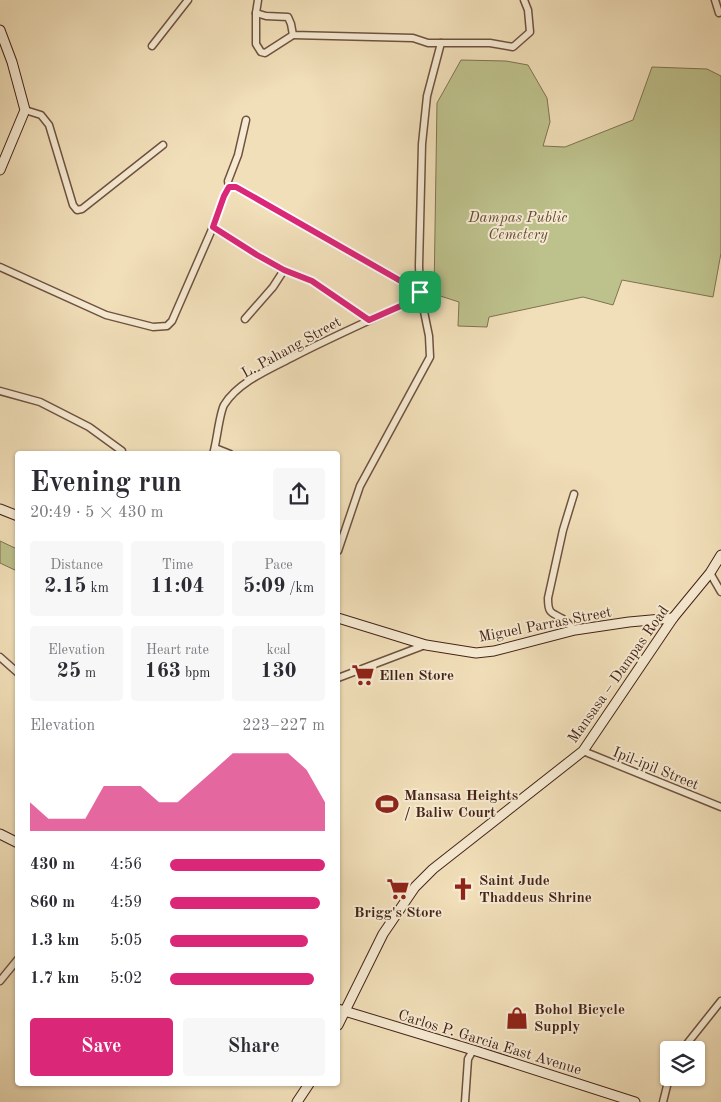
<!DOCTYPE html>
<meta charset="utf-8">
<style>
body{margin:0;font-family:"Old Standard TT",serif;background:#f7f7f7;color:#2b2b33;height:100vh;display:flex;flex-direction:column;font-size:19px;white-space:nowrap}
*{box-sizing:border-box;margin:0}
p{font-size:16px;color:#7c7c81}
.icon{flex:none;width:28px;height:28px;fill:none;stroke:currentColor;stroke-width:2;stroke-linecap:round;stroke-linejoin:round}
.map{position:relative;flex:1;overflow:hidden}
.panel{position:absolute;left:15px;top:451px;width:325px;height:635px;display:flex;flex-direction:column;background:#fff;border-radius:5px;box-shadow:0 1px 4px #0004}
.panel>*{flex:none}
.tools{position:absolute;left:660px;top:1041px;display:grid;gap:10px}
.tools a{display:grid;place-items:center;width:45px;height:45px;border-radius:5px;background:#fff;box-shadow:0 1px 4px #0004;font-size:25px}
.pin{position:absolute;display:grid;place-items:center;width:42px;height:42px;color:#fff;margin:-21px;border-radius:10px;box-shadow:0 2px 8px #0006}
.round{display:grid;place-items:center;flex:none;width:52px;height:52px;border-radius:5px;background:#f7f7f7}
.head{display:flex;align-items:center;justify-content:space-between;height:85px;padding:0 15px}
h1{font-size:28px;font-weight:800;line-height:38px}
.metrics{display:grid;grid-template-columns:repeat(3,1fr);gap:8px;height:85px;padding:5px 15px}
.metrics div{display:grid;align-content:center;border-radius:5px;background:#f7f7f7;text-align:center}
.metrics b{font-size:21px;font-weight:800}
.metrics small{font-size:14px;font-weight:400}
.metrics p{font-size:14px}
.chart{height:140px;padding:10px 15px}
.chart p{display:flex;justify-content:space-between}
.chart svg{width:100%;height:90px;margin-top:5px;fill:#db2777;opacity:.7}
.action{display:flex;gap:10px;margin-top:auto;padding:10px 15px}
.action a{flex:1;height:58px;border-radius:5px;background:#db2777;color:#fff;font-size:20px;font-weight:800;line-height:58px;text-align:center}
.action a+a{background:#f7f7f7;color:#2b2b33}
ul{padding:0 15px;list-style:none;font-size:16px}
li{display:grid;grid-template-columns:80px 60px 1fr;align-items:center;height:38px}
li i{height:12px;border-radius:6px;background:#db2777}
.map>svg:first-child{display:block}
</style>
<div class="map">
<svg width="721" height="1102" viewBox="0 0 721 1102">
<rect width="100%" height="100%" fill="#f1dfb9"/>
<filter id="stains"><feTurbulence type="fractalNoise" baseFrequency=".004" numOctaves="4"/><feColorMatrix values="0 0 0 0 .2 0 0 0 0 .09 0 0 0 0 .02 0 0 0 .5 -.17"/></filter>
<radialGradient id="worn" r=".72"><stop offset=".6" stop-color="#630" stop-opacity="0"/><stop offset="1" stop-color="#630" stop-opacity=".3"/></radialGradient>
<g fill="#bdc18c" stroke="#807252">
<path d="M461 60 506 61 528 65 547 98 550 122 543 146 565 147 633 120 652 67 707 69 721 76V253L713 297 622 280 613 305 583 297 489 317 487 327 458 326 459 302 434 294 437 103Z"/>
<path d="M0 541 17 549V571L0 563Z"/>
</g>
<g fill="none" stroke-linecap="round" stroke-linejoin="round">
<defs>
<g id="street">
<path d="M258 0 256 13 266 16 288 17 291 24 293 35 413 38 428 43H441"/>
<path d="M715 0 719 13"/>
<path d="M256 13V44L261 52 265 53 293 35"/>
<path d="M152 46 188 0"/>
<path d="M25 110 41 115 49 125 73 205 77 210 82 209 163 145"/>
<path d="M229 187 228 181 238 155 246 120"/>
<path d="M213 227 257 255 284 270 273 287 245 319"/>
<path d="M0 267 106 315 153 327 167 326 172 321 213 227 224 196 229 187H236L420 292"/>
<path d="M284 270 312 281 369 320"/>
<path d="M0 391 40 402 89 427 122 451V454"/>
<path d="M215 448 230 454"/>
<path d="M213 454C217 441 219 415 224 405 238 382 270 369 293 357 332 337 372 319 412 301L421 299"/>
<path d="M574 494 563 530 548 598C548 614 551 612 563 619 567 622 571 627 575 630"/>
<path d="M338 551 360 486 430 357 429 336 420 292 419 266 422 144 427 96 441 43H490L513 47 530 32 528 10 524 0"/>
<path d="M710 573 721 592"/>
<path d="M0 657 18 673"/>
<path d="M338 678 425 645"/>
<path d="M583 751 721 807"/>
<path d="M0 981 18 959"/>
<path d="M682 1050 721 1001"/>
<path d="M465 1102 468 1059 473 1050"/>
<path d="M663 1102 669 1078"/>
</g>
<g id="secondary">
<path d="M0 30 12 62 25 110 0 170"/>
<path d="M0 509 18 516"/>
<path d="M338 618 426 645 476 653 494 651 575 630 629 622 673 618"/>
<path d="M0 834 18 843"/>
<path d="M338 1009 473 1050 635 1102"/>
<path d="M338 1025 383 934 415 887 433 869 583 751 673 618 710 573 721 555"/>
<path d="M297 1102 309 1084"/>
</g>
</defs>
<use href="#street" stroke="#6f5240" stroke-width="9"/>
<use href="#secondary" stroke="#442317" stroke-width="11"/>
<use href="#street" stroke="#f6ead2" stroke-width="6"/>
<use href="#secondary" stroke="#f6ead2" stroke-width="9"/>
</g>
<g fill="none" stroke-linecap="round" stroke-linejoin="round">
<defs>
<path id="route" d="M229 187H236L420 292 421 299 412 301 369 320 312 281 284 270 257 255 213 227 224 196Z"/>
</defs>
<use href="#route" stroke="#fff" stroke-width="10"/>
<use href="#route" stroke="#db2777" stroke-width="6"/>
</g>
<defs>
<symbol id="supermarket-bare" viewBox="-9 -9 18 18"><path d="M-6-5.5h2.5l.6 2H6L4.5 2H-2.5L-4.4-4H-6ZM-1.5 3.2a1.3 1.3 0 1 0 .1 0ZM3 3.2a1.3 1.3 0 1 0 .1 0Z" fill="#8f2418" stroke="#f6ead2" stroke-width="2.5" paint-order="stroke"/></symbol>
<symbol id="stadium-bare" viewBox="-9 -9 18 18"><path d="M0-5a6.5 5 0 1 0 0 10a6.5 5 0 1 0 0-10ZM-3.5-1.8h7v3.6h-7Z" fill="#8f2418" stroke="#f6ead2" stroke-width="2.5" paint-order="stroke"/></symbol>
<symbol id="church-bare" viewBox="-9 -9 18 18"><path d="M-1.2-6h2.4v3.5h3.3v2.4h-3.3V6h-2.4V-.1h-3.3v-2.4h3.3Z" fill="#8f2418" stroke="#f6ead2" stroke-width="2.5" paint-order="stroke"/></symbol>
<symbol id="shop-bare" viewBox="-9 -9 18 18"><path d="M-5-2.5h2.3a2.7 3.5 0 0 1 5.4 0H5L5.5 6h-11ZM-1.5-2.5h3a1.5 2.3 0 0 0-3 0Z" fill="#8f2418" stroke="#f6ead2" stroke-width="2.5" paint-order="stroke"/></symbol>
</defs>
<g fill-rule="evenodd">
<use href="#supermarket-bare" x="347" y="659" width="32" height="32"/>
<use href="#stadium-bare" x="371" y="788" width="32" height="32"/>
<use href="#supermarket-bare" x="382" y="873" width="32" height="32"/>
<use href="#church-bare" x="447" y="873" width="32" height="32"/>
<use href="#shop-bare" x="501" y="1002" width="32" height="32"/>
</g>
<g text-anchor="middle" stroke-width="4" stroke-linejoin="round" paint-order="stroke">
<g font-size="15" font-style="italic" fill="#624a34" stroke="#f6ead2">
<text x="518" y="222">Dampas Public<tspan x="518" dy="17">Cemetery</tspan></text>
</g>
<g font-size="15" fill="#442317" stroke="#f6ead2">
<text transform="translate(291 347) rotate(-29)" y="5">L. Pahang Street</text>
<text transform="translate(545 624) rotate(-11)" y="5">Miguel Parras Street</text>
<text transform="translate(618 674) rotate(-55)" y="5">Mansasa – Dampas Road</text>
<text transform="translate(656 768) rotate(22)" y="5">Ipil-ipil Street</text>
<text transform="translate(490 1042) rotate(17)" y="5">Carlos P. Garcia East Avenue</text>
</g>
<g font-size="15" font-weight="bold" fill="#442317" stroke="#f6ead2" text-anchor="start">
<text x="379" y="680">Ellen Store</text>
<text x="404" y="800">Mansasa Heights<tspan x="404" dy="17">/ Baliw Court</tspan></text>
<text x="479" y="885">Saint Jude<tspan x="479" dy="17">Thaddeus Shrine</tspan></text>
<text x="398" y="917" text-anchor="middle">Brigg's Store</text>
<text x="534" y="1014">Bohol Bicycle<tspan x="534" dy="17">Supply</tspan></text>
</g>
</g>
<rect width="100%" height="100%" filter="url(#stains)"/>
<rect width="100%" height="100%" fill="url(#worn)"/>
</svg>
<div class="tools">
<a><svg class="icon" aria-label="layers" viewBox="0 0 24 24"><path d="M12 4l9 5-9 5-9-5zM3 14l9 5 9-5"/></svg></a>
</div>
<div class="pin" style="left:420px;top:292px;background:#1e9e55"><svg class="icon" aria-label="arrive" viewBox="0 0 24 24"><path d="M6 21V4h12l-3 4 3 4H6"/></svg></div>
<section class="panel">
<div class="head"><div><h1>Evening run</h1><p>20:49 · 5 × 430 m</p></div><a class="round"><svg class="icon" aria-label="share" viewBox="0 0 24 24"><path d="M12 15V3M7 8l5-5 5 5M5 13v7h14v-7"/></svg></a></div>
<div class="metrics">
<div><p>Distance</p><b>2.15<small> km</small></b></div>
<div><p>Time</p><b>11:04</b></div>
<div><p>Pace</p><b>5:09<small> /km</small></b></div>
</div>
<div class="metrics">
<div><p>Elevation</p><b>25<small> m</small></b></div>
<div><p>Heart rate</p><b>163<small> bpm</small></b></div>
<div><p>kcal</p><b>130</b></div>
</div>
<div class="chart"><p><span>Elevation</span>223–227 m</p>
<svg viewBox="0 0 160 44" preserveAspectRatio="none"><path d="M0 44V30L10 38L20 38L30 38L40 22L50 22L60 22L70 30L80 30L90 22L100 14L110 6L120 6L130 6L140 6L150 14L160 30V44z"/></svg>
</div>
<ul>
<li><b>430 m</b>4:56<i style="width:100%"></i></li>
<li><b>860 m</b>4:59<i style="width:97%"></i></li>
<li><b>1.3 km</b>5:05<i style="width:89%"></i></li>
<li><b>1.7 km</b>5:02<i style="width:93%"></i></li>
</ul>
<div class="action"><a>Save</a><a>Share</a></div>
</section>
</div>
